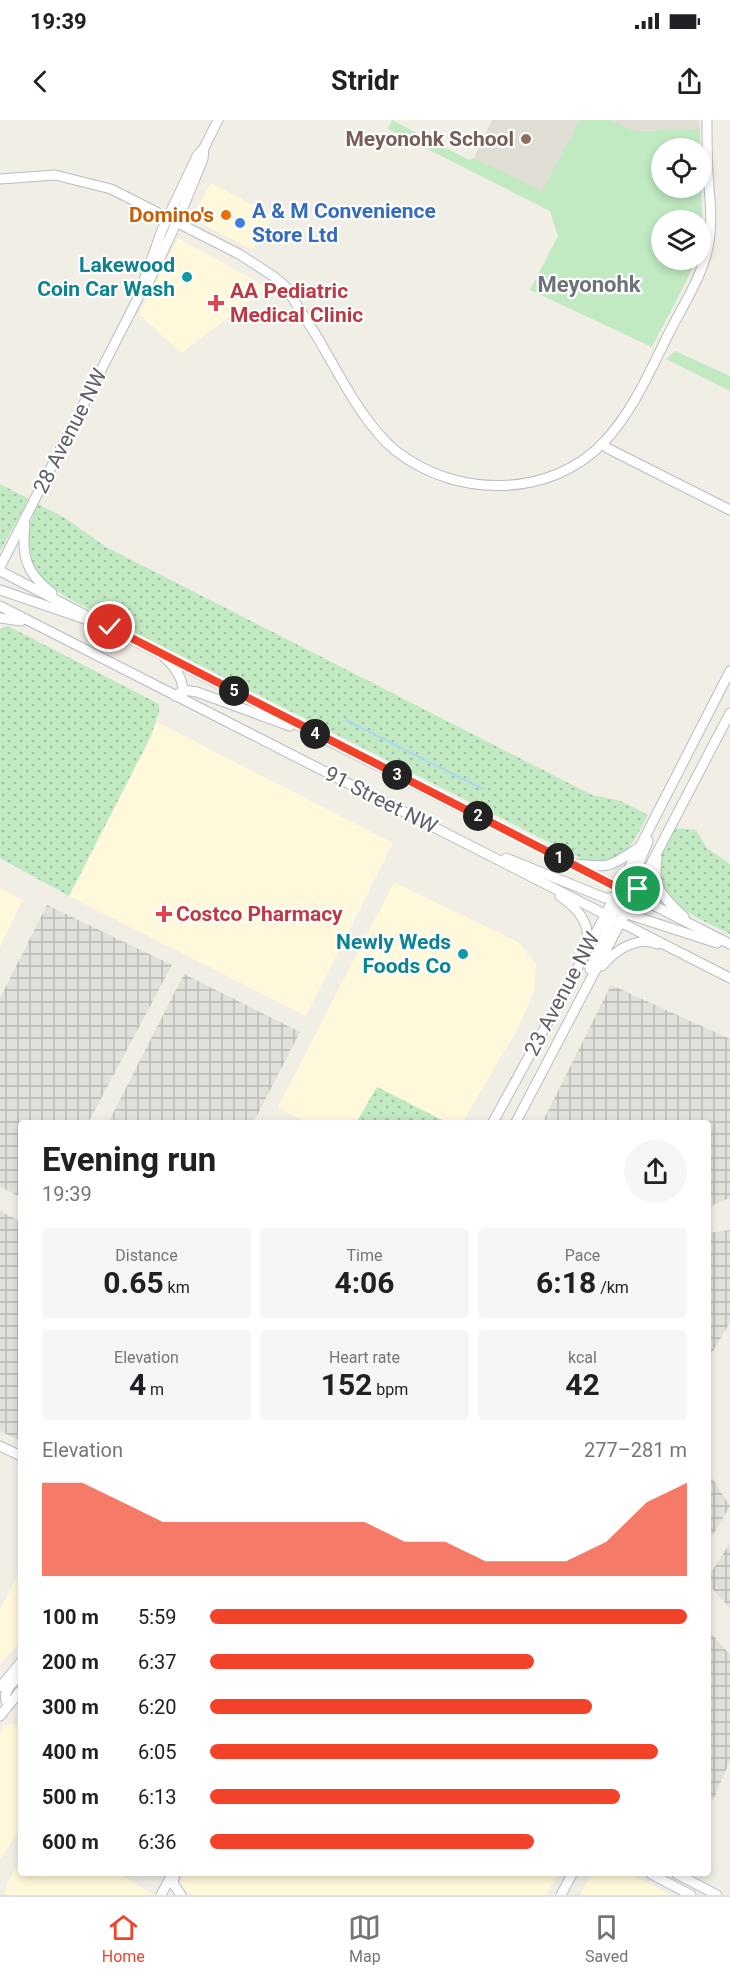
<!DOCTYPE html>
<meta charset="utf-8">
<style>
body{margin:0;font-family:Roboto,sans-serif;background:#f6f6f6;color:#202124;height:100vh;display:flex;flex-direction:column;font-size:22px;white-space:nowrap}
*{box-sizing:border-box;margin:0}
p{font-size:20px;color:#757577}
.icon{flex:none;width:33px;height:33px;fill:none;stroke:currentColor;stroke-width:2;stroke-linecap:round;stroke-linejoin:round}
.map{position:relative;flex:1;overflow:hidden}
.drawer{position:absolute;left:18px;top:1000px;width:693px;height:756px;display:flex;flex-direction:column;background:#fff;border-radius:6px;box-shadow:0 3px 9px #0003}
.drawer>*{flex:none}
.buttons{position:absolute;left:651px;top:18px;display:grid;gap:12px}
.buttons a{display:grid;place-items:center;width:60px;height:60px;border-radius:50%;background:#fff;box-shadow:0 3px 9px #0003;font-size:30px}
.pin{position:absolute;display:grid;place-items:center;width:51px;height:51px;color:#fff;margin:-26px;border:3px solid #fff;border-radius:50%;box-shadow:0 2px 6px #0007}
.km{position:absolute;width:30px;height:30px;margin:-15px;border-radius:50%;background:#222;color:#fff;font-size:16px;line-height:30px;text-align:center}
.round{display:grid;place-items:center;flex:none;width:63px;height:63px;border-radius:32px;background:#f6f6f6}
.headline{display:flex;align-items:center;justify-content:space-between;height:102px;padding:0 24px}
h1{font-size:33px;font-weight:700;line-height:45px}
.figures{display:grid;grid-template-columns:repeat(3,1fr);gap:9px;height:102px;padding:6px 24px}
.figures div{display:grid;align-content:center;border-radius:6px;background:#f6f6f6;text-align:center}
.figures b{font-size:30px;font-weight:700}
.figures small{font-size:16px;font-weight:400}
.figures p{font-size:16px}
.chart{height:168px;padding:12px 24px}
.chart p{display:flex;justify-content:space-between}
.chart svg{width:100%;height:108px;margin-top:6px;fill:#f24229;opacity:.7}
ul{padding:0 24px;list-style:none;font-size:20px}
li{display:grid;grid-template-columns:96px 72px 1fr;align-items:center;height:45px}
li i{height:15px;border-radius:8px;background:#f24229}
.status{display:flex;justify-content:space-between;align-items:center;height:42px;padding:0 30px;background:#fff;direction:ltr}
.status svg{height:16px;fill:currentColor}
header{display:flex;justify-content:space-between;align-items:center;height:78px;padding:0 24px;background:#fff;font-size:27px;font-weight:700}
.tabs{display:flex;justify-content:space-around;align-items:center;height:84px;border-top:2px solid #e0e0e0;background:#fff;font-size:16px;color:#757577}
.tabs a{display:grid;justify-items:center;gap:3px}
.tabs .current{color:#f24229}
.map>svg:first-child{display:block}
</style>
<div class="status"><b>19:39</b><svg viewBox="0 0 49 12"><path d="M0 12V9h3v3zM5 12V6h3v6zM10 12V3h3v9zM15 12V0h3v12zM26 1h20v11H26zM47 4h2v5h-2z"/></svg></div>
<header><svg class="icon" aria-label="back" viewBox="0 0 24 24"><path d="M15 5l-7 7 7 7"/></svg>Stridr<svg class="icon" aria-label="share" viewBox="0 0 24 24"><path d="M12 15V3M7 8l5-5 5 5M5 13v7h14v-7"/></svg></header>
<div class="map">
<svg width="730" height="1775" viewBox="0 0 730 1775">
<defs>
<pattern id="industrial-grid" width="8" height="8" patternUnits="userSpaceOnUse" patternTransform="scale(1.5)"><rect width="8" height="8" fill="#e1e0da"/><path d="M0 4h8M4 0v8" fill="none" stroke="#bab9b5"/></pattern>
<pattern id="grass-dots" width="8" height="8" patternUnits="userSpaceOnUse" patternTransform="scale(1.5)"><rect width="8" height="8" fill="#c1e9c2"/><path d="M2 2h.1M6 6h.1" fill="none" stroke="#a0c0a1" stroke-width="1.8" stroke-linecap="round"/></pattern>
</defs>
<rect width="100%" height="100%" fill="#f0eee5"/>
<g fill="#fff8db">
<path d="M211 63 274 96 252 130 191 98Z"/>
<path d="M178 118 268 168 181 233 139 194Z"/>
<path d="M157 602 393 723 306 896 69 776Z"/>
<path d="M394 762 518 822 536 844 534 872 517 910 462 1003H448L377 967 356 1003H308L278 987Z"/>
<path d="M0 768 23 780 0 827Z"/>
<path d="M21 1449V1521L0 1544V1490Z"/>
<path d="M11 1604 21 1608V1708L0 1739V1613L4 1607Z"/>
<path d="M21 1737V1754H119L155 1775H6L4 1771Z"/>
<path d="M184 1754H558L547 1775H192L181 1769 180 1762Z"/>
<path d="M591 1754H630L671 1775H580Z"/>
</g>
<g fill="url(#industrial-grid)">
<path d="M47 785 172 845 88 1003 21 1004V1077L0 1067V878Z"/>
<path d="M184 854 300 912 253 1003H108Z"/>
<path d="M611 865 730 919V1078L708 1087V1004L542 1003Z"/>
<path d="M0 1091 21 1102V1321L0 1311Z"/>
<path d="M730 1110V1202L708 1240V1113Z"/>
<path d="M708 1352 730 1386 708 1423Z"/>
<path d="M730 1423V1488L708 1464V1457Z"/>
<path d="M708 1510 730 1535V1641L708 1691Z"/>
</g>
<g fill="#e0ddd4">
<path d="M492 0H579L542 72 474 38Z"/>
<path d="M610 0H699L700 9 635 11Z"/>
</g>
<g fill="url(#grass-dots)">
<path d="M0 364 29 379 0 431Z"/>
<path d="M38 384 65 398 106 427 592 675 621 681 648 695C632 724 623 749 584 740L79 484C32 459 13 436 38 384Z"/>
<path d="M8 506 159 584V592L150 618 69 776 0 738V509Z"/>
<path d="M675 708 696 710 707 728 730 744V814C699 798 656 784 659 742 660 731 669 718 675 708Z"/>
<path d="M377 967 448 1003H356Z"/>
</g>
<g fill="#c1e9c2">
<path d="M392 0 469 40 474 38 542 71 579 0H610L635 11 700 9V28H662V68H700L701 44 702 103 701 114 700 100H662V140H695L686 162 652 227 530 170 558 116 550 91 388 9Z"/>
<path d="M675 231 730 256V271L666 239Z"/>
</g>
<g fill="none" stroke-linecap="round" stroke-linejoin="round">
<path stroke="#a6d5ff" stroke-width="1.5" d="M346 600 483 669"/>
<defs>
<g id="secondary">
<path d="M0 59 55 55 111 69 239 134 273 156 285 166C296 184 308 202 319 220 340 256 364 305 396 331 456 378 550 379 604 322 633 291 650 251 669 213 683 185 702 157 708 127 713 103 710 79 708 54 707 36 707 18 707 0"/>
<path d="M141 173 147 166 180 95 203 39 204 28"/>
<path d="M603 323 607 328 730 390"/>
<path d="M25 404C21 436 26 453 52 473"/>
<path d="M0 447 137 180 162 110 197 36 204 28 218 0"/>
<path d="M0 451 331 622 730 824"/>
<path d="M0 470 91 501"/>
<path d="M0 486 730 858"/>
<path d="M0 498 21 501"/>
<path d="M164 537C174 546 184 559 183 574"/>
<path d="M175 576 184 570 197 572 290 606"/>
<path d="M506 738 605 778H625L634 776"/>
<path d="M657 738C652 769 663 777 684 797"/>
<path d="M576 744C611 748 609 747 638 728"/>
<path d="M560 776C577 788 592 803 586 826"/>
<path d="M625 778 648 721"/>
<path d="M621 792 717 823"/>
<path d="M602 846C616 830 636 816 658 824"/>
<path d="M590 849 609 805 618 778"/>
<path d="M492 1004 584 836 730 551"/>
<path d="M515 1004 730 593"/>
<path d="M0 1326 21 1336"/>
<path d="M0 1567 21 1542"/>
<path d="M8 1585C0 1572 13 1563 21 1554"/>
<path d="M0 1596 21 1570"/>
<path d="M175 1754 173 1763 181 1775"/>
<path d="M651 1754 691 1775"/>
<path d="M677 1754 717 1775"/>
<path d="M161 1775 171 1756"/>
<path d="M561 1775 572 1754"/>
</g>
</defs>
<use href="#secondary" stroke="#b9bcc2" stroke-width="11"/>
<use href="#secondary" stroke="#fff" stroke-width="9"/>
</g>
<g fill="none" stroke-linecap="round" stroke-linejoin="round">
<defs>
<path id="route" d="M110 507 634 776 638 769"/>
</defs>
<use href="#route" stroke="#fff" stroke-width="12"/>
<use href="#route" stroke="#f24229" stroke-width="8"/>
</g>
<circle fill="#8d6e63" stroke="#fff" stroke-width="2" cx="526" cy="19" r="6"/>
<circle fill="#e8710a" stroke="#fff" stroke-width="2" cx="226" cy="95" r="6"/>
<circle fill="#3f7fe0" stroke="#fff" stroke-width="2" cx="240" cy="103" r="6"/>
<g fill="#0f9aa8" stroke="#fff" stroke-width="2">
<circle cx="187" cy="157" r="6"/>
<circle cx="463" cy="834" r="6"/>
</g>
<g fill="#e0444e" stroke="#fff" stroke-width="2">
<path d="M213 174h6v6h6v6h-6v6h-6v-6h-6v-6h6z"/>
<path d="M161 785h6v6h6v6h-6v6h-6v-6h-6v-6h6z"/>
</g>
<g text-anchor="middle" stroke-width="4.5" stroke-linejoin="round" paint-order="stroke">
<g font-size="21" font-weight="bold" fill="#785e54" stroke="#fff" text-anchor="end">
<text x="514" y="26">Meyonohk School</text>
</g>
<g font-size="21" font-weight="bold" fill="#366cbe" stroke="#fff" text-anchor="start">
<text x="252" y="98">A &amp; M Convenience<tspan x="252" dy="24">Store Ltd</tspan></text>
</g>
<g font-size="21" font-weight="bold" fill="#c56008" stroke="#fff" text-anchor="end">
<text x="214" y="102">Domino's</text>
</g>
<g font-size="21" font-weight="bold" fill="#0d838f" stroke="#fff" text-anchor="end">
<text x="175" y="152">Lakewood<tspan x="175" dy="24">Coin Car Wash</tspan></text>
<text x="451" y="829">Newly Weds<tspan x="451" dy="24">Foods Co</tspan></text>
</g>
<g font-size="21" font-weight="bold" fill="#be3a42" stroke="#fff" text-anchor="start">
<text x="230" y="178">AA Pediatric<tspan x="230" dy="24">Medical Clinic</tspan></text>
<text x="176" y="801">Costco Pharmacy</text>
</g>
<g font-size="21" fill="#5d6167" stroke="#fff">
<text transform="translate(70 311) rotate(-63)" y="7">28 Avenue NW</text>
<text transform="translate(381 680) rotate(27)" y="7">91 Street NW</text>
<text transform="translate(562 874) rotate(-62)" y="7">23 Avenue NW</text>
</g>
<g font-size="22" font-weight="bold" fill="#6e7379" stroke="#fff">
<text x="589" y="172">Meyonohk</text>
</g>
</g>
</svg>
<div class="buttons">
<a><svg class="icon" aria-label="locate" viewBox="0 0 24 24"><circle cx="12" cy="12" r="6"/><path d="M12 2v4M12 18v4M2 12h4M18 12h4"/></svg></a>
<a><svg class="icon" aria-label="layers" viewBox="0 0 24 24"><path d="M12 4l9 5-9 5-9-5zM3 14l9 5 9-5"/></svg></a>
</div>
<div class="pin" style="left:638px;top:769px;background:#1e9e55"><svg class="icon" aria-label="arrive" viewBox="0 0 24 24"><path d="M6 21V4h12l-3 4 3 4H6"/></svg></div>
<div class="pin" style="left:110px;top:507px;background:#d93025"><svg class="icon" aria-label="check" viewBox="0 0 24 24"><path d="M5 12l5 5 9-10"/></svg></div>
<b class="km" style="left:559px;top:738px">1</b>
<b class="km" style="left:478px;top:696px">2</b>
<b class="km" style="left:397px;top:655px">3</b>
<b class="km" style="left:315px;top:614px">4</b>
<b class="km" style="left:234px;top:571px">5</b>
<section class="drawer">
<div class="headline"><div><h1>Evening run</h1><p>19:39</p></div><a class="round"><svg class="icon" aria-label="share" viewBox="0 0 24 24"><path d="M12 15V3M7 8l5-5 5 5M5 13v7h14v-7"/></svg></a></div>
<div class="figures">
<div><p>Distance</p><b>0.65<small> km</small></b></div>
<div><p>Time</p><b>4:06</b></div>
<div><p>Pace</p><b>6:18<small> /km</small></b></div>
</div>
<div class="figures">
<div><p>Elevation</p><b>4<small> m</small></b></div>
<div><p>Heart rate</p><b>152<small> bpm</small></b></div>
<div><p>kcal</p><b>42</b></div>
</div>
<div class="chart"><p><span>Elevation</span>277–281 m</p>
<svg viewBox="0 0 160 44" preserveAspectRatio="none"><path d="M0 44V6L10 6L20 14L30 22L40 22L50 22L60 22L70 22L80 22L90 30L100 30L110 38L120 38L130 38L140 30L150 14L160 6V44z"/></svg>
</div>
<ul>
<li><b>100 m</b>5:59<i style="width:100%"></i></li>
<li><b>200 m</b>6:37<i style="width:68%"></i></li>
<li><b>300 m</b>6:20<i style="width:80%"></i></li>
<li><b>400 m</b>6:05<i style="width:94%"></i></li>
<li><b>500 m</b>6:13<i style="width:86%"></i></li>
<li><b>600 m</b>6:36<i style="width:68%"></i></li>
</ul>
</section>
</div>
<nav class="tabs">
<a class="current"><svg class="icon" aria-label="home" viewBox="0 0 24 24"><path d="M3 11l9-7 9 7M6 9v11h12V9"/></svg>Home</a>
<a><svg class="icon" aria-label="map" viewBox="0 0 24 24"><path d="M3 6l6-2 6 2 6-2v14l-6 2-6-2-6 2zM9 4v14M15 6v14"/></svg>Map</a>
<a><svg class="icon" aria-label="saved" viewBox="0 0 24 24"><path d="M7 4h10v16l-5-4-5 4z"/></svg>Saved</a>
</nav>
